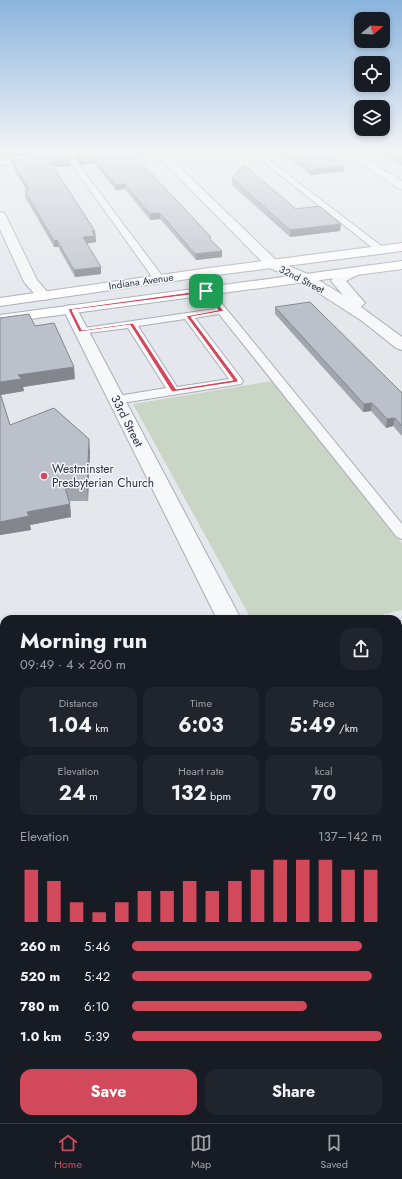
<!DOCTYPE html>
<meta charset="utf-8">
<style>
body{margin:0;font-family:Jost,sans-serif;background:#20242c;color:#f1f3f6;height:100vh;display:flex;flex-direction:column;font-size:15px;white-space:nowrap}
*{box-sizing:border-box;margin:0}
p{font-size:13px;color:#9ea1a6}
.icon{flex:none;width:22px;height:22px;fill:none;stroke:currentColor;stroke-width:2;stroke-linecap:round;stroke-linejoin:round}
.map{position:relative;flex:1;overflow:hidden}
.panel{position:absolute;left:0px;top:615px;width:402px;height:508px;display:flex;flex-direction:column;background:#171b24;border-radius:12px 12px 0 0;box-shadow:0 2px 6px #0003}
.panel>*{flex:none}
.needle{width:26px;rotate:72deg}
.fabs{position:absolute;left:354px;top:12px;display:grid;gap:8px}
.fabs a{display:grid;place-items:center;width:36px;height:36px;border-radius:8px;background:#171b24;box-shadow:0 2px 6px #0003;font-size:20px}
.pin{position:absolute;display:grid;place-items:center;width:34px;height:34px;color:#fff;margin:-17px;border-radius:8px;box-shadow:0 2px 6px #0006}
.round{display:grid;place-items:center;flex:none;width:42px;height:42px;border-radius:12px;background:#20242c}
.overview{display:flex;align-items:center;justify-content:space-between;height:68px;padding:0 20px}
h1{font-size:22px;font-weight:700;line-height:30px}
.stats{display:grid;grid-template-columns:repeat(3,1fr);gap:6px;height:68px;padding:4px 20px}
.stats div{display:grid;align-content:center;border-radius:10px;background:#20242c;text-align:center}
.stats b{font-size:20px;font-weight:700}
.stats small{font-size:11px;font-weight:400}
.stats p{font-size:11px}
.chart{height:112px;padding:8px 20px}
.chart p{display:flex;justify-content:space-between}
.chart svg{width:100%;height:72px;margin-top:4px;stroke:#d1495b;stroke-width:6}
.action{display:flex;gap:8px;margin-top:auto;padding:8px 20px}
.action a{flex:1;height:46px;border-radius:12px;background:#d1495b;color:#fff;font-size:16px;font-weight:700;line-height:46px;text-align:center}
.action a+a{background:#20242c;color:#f1f3f6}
ul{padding:0 20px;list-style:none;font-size:13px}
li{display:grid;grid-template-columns:64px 48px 1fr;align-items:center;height:30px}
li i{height:10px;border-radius:5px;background:#d1495b}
.tab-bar{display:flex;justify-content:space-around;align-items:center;height:56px;border-top:1px solid #363941;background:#171b24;font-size:11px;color:#9ea1a6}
.tab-bar a{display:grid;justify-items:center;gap:2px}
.tab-bar .current{color:#d1495b}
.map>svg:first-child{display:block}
</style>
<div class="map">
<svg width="402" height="1123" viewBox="0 0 402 1123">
<rect width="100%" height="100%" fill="#e4e7ec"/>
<path fill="#c9d6c5" d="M272 381 402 543V610L364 619H251L133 404Z"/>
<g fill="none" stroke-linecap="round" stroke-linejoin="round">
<defs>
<g id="service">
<path d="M63 152H69L163 277 164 279 163 281H155Z"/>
<path d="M251 152H258L384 248 386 250 384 252H378Z"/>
<path d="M206 288 210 289 402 524V539L397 537 219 314 195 318 241 378 243 381 241 384 116 404 112 403 110 400 112 397 166 388 128 328 81 334 75 331 77 329 215 309 201 291ZM185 319 229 379 177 387 138 326Z"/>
<path d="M0 662 4 664V694L0 693Z"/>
<path d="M4 884V904L0 905V885Z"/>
<rect x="86" y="1119" width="28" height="4"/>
</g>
<g id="minor">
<path d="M79 152H113L108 155 0 165V159Z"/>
<path d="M154 152H164L277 261 310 275 312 278 310 281 305 282 300 281 267 267Z"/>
<path d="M343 152H354L402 181V189L398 188Z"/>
<path d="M0 212 4 213 6 216 37 280 51 296 49 299 44 300 39 299 24 282 0 229Z"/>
<path d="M70 305 75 306 77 309 241 619H217L63 309 65 306Z"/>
<path d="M402 621V637L398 638V622Z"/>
<path d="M4 712V732L0 733V713Z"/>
<path d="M398 932 402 934V972L398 970Z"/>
</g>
<path id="tertiary" d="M352 268 357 269 359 272 357 275 346 281 365 303 361 307 402 337V350L396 348 362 321 300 281 298 278 300 275 305 274 310 275 343 295 331 281 336 275Z"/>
<g id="secondary">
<path d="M402 243V251L209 276 0 306V298L209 268Z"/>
<path d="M402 261V269L0 323V315Z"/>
</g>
</defs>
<use href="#service" stroke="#a9aeb7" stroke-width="2"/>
<use href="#minor" stroke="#a9aeb7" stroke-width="2"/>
<use href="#tertiary" stroke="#a9aeb7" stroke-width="2"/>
<use href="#secondary" stroke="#a9aeb7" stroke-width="2"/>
<use href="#service" fill="#f7f8fa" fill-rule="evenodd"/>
<use href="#minor" fill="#f7f8fa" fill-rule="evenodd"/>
<use href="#tertiary" fill="#f7f8fa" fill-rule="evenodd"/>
<use href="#secondary" fill="#fff" fill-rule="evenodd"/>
</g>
<g fill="#a1a5ae">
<path d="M4 152H62L7 157Z"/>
<path d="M106 152 211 240 222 257 196 260 160 219 150 220 125 189 116 190 94 163 80 165 76 159V154Z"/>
<path d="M280 152H323L344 166V171L311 175Z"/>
<path d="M379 152H402V166Z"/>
<path d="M11 160 71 166 54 167 95 231 96 242 86 244 101 274 75 277 58 247H54L25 197V191L26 190 12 165Z"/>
<path d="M232 178 296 209 340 231 290 237 232 185Z"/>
<path d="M275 307 402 393V436L393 426 386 428 371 411 363 412 275 314Z"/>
<path d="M0 318 35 326 75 379 23 387 24 391 1 395 10 425 90 452 88 501H69L70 504 71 517 30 525 31 530 0 535Z"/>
<path d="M402 666V755L398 748V667Z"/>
<path d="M265 1119H308L309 1123H266Z"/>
</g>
<g fill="#83868d">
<path d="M7 152H62L7 157Z"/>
<path d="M198 152H222L198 154Z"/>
<path d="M94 158V163L80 165V159Z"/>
<path d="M70 160 71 166 50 167V162Z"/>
<path d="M344 166V171L311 175V170Z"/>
<path d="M125 184V189L116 190 115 185Z"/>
<path d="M160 213V219L150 220V214Z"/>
<path d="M341 224 340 231 290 237V230Z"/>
<path d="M92 231H95L96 242 83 244V237Z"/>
<path d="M57 240 58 247H54V241Z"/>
<path d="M222 251V257L196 260 195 254Z"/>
<path d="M101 267V274L75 277 74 270Z"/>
<path d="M74 367 75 379 23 387 24 391 0 395V382L18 375Z"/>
<path d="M372 403 371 411 363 412 364 404Z"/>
<path d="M395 418 393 426 386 428 387 419Z"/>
<path d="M89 439 90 452 88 501 87 488Z"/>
<path d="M70 504 71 517 30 525 31 530 0 535V522L27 512Z"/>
<path d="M0 950H1L4 962 0 964Z"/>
<path d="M0 1056 4 1068 0 1069Z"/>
</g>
<g fill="#bbc0ca" stroke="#83868d">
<path d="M106 152H131L211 237 209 238 222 251 195 254 160 213 150 214 125 184 115 185 94 158 80 159 76 154Z"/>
<path d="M287 152H323L344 166 311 170Z"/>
<path d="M387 152H402V161Z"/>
<path d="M67 155 70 160 50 162 95 231H92L95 236 83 237 101 267 74 270 57 240 54 241 25 191 29 190 11 160Z"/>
<path d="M244 165 296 209 319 206 341 224 290 230 232 178Z"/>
<path d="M310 302 402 393V426L395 418 387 419 372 403 364 404 275 307Z"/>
<path d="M29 314 35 326 54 323 74 367 18 375 22 379 0 382V318Z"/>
<path d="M0 393 10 425 54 408 89 439 87 488H65L70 504 27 512 29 516 0 522Z"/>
<path d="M402 666V742L398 736V667Z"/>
<path d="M3 895 4 900V1119H75L76 1123H0V1086L2 1085V1058L0 1056V977L2 975 1 950H0V896Z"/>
<path d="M269 1119H308L309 1123H271Z"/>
</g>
<linearGradient id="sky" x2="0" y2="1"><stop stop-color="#8bb4dd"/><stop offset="0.49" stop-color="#f3f4f6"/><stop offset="1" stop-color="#f3f4f6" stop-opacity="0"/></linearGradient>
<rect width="402" height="309" fill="url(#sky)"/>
<path fill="#d1495b" stroke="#fff" fill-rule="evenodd" d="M206 290 224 311 191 317 238 380V382L172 392 130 325 79 332 68 309ZM205 293 218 310 186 316 233 380 176 389 133 323 82 330 72 310Z"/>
<circle fill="#d1495b" stroke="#f4f6f9" stroke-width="1.5" cx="44" cy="476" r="4"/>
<g text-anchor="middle" stroke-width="3" stroke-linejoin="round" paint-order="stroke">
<g font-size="10" fill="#2b3445" stroke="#f4f6f9">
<text transform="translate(302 279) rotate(27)" y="4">32nd Street</text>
<text transform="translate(141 281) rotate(-8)" y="4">Indiana Avenue</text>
</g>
<g font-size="12" fill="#2b3445" stroke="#f4f6f9">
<text transform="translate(127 421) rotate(63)" y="4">33rd Street</text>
</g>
<g font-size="12" fill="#2b3445" stroke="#f4f6f9" text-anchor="start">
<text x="52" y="473">Westminster<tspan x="52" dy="14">Presbyterian Church</tspan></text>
</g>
</g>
</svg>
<div class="fabs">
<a><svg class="needle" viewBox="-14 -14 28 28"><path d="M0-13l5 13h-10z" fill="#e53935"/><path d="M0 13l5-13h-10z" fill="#9ea1a6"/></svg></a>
<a><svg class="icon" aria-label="locate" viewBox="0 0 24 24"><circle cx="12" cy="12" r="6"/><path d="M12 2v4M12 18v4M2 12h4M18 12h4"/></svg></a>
<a><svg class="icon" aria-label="layers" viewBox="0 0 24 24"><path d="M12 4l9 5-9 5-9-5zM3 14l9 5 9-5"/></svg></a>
</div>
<div class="pin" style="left:206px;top:291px;background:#1e9e55"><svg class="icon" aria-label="arrive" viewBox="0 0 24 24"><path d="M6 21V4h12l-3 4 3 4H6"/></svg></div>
<section class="panel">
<div class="overview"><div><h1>Morning run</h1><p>09:49 · 4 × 260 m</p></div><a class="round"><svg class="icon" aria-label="share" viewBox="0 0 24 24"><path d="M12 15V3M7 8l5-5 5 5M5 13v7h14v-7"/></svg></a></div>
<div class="stats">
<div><p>Distance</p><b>1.04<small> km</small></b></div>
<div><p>Time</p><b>6:03</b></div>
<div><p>Pace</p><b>5:49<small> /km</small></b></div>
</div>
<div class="stats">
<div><p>Elevation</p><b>24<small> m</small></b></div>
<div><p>Heart rate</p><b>132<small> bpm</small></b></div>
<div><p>kcal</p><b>70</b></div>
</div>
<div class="chart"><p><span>Elevation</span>137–142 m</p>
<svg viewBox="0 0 160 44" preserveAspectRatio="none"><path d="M5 44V12M15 44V19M25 44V32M35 44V38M45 44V32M55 44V25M65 44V25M75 44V19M85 44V25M95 44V19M105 44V12M115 44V6M125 44V6M135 44V6M145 44V12M155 44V12"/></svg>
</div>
<ul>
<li><b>260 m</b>5:46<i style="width:92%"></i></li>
<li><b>520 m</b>5:42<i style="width:96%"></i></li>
<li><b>780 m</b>6:10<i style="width:70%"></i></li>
<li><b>1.0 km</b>5:39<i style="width:100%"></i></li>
</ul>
<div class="action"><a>Save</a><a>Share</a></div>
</section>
</div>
<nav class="tab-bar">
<a class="current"><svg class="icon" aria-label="home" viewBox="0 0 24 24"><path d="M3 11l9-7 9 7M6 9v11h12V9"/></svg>Home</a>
<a><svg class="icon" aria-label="map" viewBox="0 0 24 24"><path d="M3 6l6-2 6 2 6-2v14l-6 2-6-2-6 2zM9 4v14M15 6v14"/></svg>Map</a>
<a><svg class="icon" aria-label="saved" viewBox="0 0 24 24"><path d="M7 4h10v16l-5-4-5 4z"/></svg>Saved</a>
</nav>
